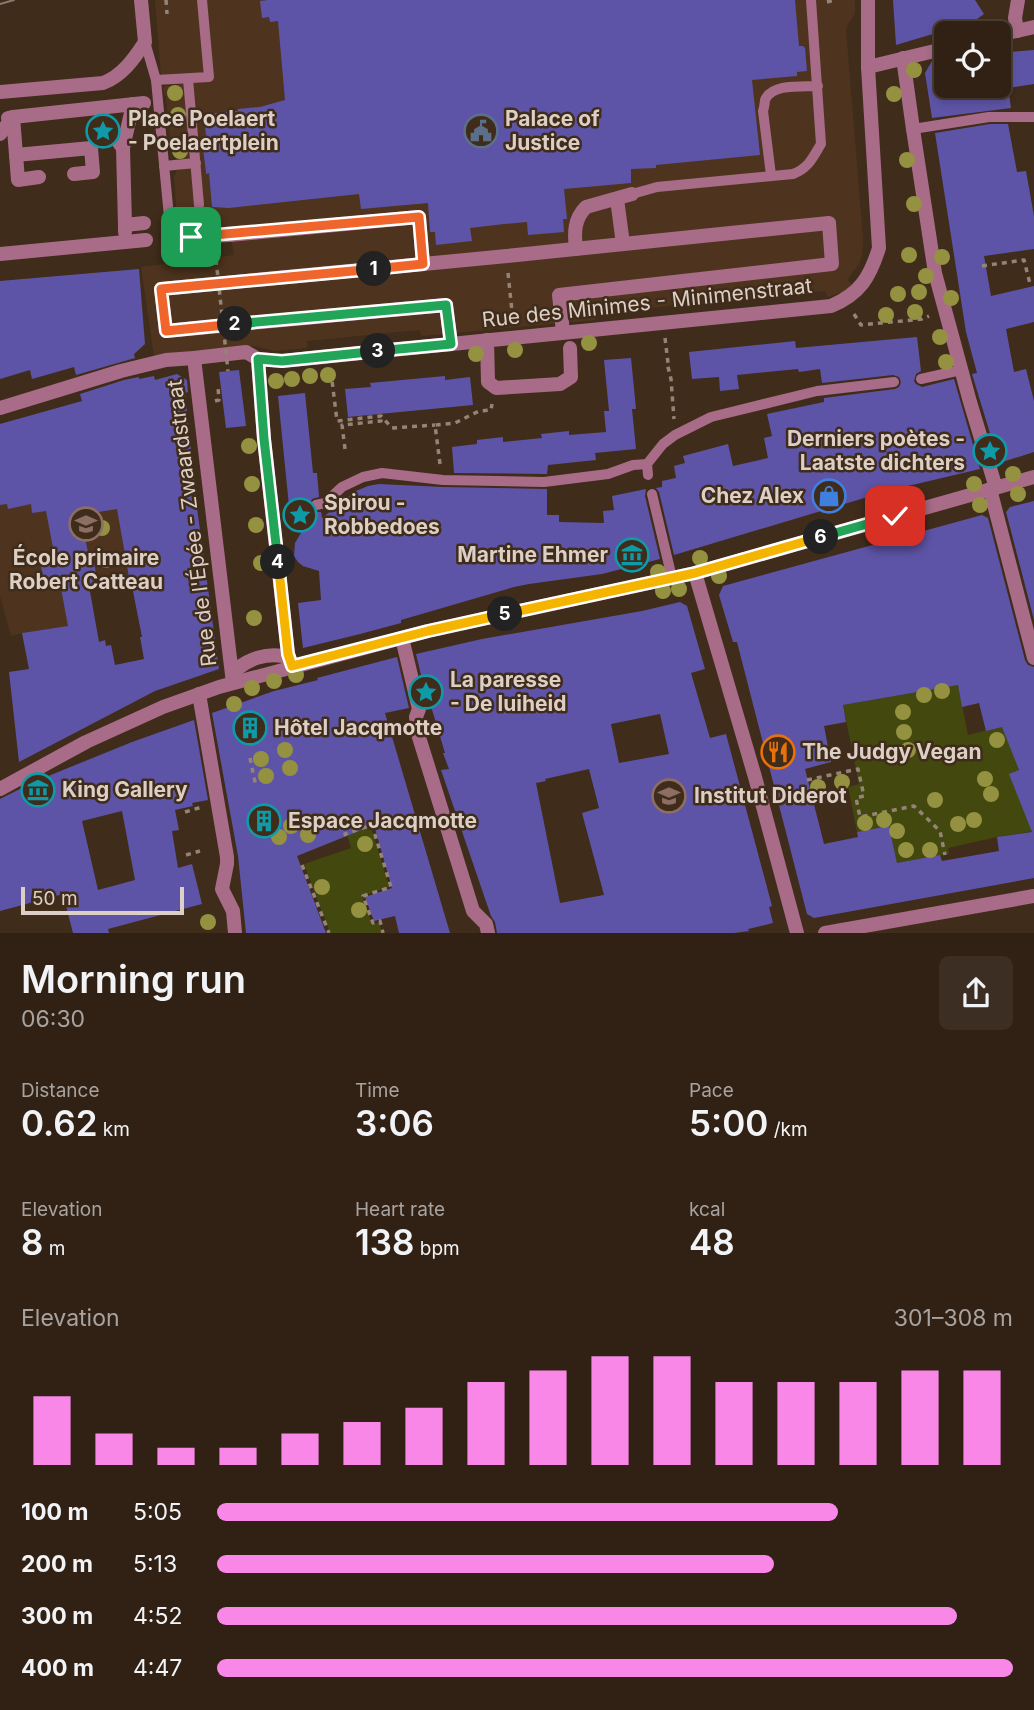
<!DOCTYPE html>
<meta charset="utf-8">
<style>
body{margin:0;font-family:Inter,sans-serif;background:#3c2e22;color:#f1f3f6;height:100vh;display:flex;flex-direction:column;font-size:26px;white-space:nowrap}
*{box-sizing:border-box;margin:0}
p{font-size:23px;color:#a8a3a0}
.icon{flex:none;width:38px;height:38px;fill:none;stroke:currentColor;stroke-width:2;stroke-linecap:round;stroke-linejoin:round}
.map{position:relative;height:933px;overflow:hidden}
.details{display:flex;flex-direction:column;background:#302114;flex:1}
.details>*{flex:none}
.buttons{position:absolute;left:934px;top:21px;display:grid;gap:14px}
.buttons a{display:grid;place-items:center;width:77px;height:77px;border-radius:10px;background:#302114;box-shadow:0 4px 10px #0003,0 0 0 2px #4b3e34;font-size:35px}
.scale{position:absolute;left:21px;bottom:18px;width:163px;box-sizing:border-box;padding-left:7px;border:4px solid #dccfc5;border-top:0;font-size:19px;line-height:24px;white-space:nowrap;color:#dccfc5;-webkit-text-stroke:5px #402c1b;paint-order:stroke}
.pin{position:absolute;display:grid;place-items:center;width:60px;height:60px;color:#fff;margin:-30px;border-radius:14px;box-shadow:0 4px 10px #0006}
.km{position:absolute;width:35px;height:35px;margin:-18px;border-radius:50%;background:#222;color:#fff;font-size:19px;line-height:35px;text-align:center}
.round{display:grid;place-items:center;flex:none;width:74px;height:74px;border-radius:10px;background:#3c2e22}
.head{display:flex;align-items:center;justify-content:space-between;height:119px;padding:0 21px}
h1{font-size:38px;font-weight:600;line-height:52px}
.figures{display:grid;grid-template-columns:repeat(3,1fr);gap:10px;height:119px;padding:7px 21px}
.figures div{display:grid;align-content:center}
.figures b{font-size:35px;font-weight:600}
.figures small{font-size:19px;font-weight:400}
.figures p{font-size:19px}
.chart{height:196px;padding:14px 21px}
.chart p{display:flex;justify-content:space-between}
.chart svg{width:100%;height:126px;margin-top:7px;stroke:#f987e8;stroke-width:6}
ul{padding:0 21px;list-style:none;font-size:23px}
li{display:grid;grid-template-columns:112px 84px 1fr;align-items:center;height:52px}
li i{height:18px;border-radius:9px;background:#f987e8}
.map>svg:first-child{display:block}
</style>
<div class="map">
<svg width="1034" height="933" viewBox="0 0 1034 933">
<rect width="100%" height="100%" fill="#402c1b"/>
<g fill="#4e341e">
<path d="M155 0H855V14L848 24 846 30 863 239 862 256 859 264 847 280 851 284V286L843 292 828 297 825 291 597 313 595 320 422 336 419 330 307 341V348L275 351 254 346 154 356 141 267 234 255 230 229 181 232 178 228 174 176 177 170 185 169V159L176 156 171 148 166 96 164 94 163 88 165 86 178 85 177 75 164 76 161 75Z"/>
<path d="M58 408 64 436 103 487 176 565 89 586 99 642 77 646 58 638 55 628 22 633 11 636 0 596V424Z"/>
</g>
<g fill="#42480e">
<path d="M958 685 968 735 1007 725 1034 831 997 837 948 848 949 854 897 863 889 826 857 832 848 787 859 784 843 705Z"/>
<path d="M371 827 389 887 362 896 372 924 379 923 382 933H330L304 864 351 848 347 835Z"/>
</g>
<g fill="#5e54a7" fill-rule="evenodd">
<path d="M268 0H795L799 46H803L805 48 807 71 797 72V76L752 80 760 155 656 165V168L631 169V183L564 189 567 219H563L564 232 528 235 527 222 504 224 470 228 472 241 436 245 435 232H430L428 203 361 209 359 194 229 208 212 207 209 173 206 174V172L203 149 207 148 204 114 238 111V109L260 107 285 100 278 21 270 22 269 17 262 18 260 1Z"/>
<path d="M893 0H975L984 14 973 22 896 45Z"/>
<path d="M1034 50V84L1008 88 1011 108 932 118 925 73 932 61 947 58V86H999V53Z"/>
<path d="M990 124H1008L1017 172 1026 171 1034 216V249L984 256 991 296 1034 286V322L1006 329 1014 372 1026 369 1034 401V452L999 463 972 374 977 373 966 332 935 133Z"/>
<path d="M139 269 145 344 134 354 135 358 76 375 74 367 32 379 30 370 0 379V281Z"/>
<path d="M917 337 921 371 916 374 914 381 916 384 922 387 954 379 980 469 891 490 674 555 659 492 656 488 662 487V481L676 478 674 466 685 463 683 456 728 444 733 466 768 458 764 438 772 436 767 414 824 402V398L895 389 899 387 901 382 899 377 893 375 822 383 820 369 799 372 798 369 737 375 739 389 720 391 719 377 692 379 689 352 795 341 796 348Z"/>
<path d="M631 358 636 409H632L636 449 595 453 596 460 548 465 547 474 454 473 452 447 477 444V440L503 437V442L542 438 541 434 569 431V435L606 432 604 411H609L604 360Z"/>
<path d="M239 370 246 426 226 428 219 372Z"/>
<path d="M177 374 187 380 188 392 185 393 197 508 219 669 155 691 19 762 9 672 29 669 22 633 68 626 60 583 45 586 40 561 55 558 46 511 32 513 31 504 8 509 7 504 0 505V424L82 401 80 394 124 380 139 377V379L154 376 155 380ZM117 509 129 577 130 576 142 637H140L144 659 115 665 111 645 106 646 105 640 99 642 89 586 98 584 92 552H88L80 515Z"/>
<path d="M445 376V380L470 377 473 405 348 417 345 389 371 387 370 383Z"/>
<path d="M305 393 313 473H317L319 497 312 499 309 506 313 512H321L322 518 356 491 368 486 379 484 443 487 547 489V515H559V522L604 523 603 511 614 510 612 496 646 489 645 496 660 559 602 574 529 584 514 587 401 620V623L360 634 303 648 298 603 321 600 319 571 303 566 298 562 294 556 295 543 312 514 290 516 278 396Z"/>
<path d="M1034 501V620L1006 512 1010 507Z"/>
<path d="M982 515 988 518 1025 660 1028 665 1034 667V878L814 918 807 914 737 642H733L719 595 723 586ZM958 685 962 707 979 703 986 731 1002 727 1019 770 1009 774 1032 832 997 837 999 851 942 861 940 855 897 863 889 826 857 832 858 837 824 844 805 769 831 762 824 726 846 722 843 705Z"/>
<path d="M680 602 687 606 705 669 691 673 710 738 726 734 772 906 769 907 773 923 748 929 749 931 734 933H497L495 922 491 916 441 770 449 769 443 753H445L430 703 428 704 416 654 482 639 642 611ZM660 714 669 754 619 763 611 724ZM589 769 599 808 582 813 604 895 560 903 536 783 546 781 545 779Z"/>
<path d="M397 657 409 708 385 713 450 933H399L395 916 374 921 365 897 392 888 374 825 297 856 326 933H246L238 856 212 713 274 691 318 680 317 678Z"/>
<path d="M194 720 208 800 192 803 193 806 175 810 179 830 172 831 178 868 192 864 202 904 108 929 109 933H73L63 894 0 911V799L36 781 132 742ZM122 811 135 880 98 890 82 821Z"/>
</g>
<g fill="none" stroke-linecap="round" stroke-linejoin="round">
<g stroke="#948477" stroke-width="3.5" stroke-dasharray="5 5" stroke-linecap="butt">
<path d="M166 0 167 14"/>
<path d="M827 2 835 0"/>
<path d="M982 266 1024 260 1030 284"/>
<path d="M508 273 513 321"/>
<path d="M854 314 861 325 922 319 929 316"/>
<path d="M665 338 668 363H667L671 379 674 419"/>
<path d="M331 372 337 421 381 416 392 428 435 425"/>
<path d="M215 401 219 400 218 387"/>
<path d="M345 449 342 425 381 421V418"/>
<path d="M440 464 435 425 455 423 479 411 491 410 492 404"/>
<path d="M250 758 256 787"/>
<path d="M807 780 858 769 864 796 856 798 860 817 914 806 940 831 945 855"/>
<path d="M185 812 202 807"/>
<path d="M346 836 345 834 372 825 391 887 363 896 373 923 380 921 383 933"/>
<path d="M186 855 200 851"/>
<path d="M302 865 329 933"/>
</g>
<g stroke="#a86c88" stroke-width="10">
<path d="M145 42 156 80 171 238"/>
<path d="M188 79 199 205"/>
<path d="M156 80 209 77 202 0"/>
<path d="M913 129 989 117H1034"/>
<path d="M164 166 196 163"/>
<path d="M771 175 763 111C764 109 765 101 765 100 772 83 803 87 818 86"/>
<path d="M632 194 657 187 793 174C809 168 813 157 821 144L811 0"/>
<path d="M921 379 961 370"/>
<path d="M648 475 647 464 663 444 675 435 711 417 817 391 894 382"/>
<path d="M652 494 672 578"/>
<path d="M316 505 325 503 342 487 363 477 382 473 443 480 544 482 608 474 633 465 647 464"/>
</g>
<g stroke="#a86c88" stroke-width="14">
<path d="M8 118 13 117 18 180 39 177"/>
<path d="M106 125 123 148"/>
<path d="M913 129 935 273 970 402 996 488"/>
<path d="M0 134 13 117 144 103"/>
<path d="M16 155 91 148 93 172 74 174"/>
<path d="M617 199 623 244"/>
<path d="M125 225 123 148 133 104"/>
<path d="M125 232V225L144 223"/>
<path d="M171 238 229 235 419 217 423 264"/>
<path d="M576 249C574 233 574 219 586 207L632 194"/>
<path d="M487 340 488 382 496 388 560 384 571 377 570 348"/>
<path d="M451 344 446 305 166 331 161 289 507 256 829 223 832 264 559 295 563 332"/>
<path d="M194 358 233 683"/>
<path d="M990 489 1034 658"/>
<path d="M237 669C248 659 267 653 282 656"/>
</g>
<g stroke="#a86c88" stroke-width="14">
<path d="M1017 31 1015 18 1018 0"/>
<path d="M999 35 1034 27"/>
<path d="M903 58 913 129"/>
<path d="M868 67 947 48"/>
<path d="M0 254 146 240"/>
<path d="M258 359 264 439 288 654 292 666"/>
<path d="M0 408 121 371 166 360 194 358 246 352 258 359 282 361 831 306C860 294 870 277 879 248L868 67V0"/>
<path d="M695 573 755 777 797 933"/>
<path d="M402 638 419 709 416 717 418 734 473 911 486 924 488 933"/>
<path d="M199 694 227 857V864L222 889 233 911 235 933"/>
</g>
<g stroke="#a86c88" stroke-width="14">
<path d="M0 92 103 83C122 76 134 59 145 42L141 0"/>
<path d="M0 789 86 742 163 707 219 687 428 631 695 573 1034 477"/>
<path d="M825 933 1034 896"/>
</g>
<path stroke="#8b7a6c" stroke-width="2" d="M0 4 14 0"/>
<path stroke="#948477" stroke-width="3.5" stroke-dasharray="5 5" stroke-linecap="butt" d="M215 250 228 371"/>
</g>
<g fill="#949240">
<circle cx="914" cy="70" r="8"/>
<circle cx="175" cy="93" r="8"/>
<circle cx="894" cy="94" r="8"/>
<circle cx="178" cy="115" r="8"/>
<circle cx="180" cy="151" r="8"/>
<circle cx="907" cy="160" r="8"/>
<circle cx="914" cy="204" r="8"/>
<circle cx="909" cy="255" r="8"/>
<circle cx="942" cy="257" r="8"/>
<circle cx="926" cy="276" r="8"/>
<circle cx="919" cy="292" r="8"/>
<circle cx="898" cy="294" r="8"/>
<circle cx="951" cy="298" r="8"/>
<circle cx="915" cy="312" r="8"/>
<circle cx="886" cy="315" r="8"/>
<circle cx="940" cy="337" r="8"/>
<circle cx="589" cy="343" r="8"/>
<circle cx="515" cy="350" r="8"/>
<circle cx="476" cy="354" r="8"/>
<circle cx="946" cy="362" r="8"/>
<circle cx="328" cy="375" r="8"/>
<circle cx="310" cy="376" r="8"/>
<circle cx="292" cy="379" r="8"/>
<circle cx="276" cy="381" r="8"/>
<circle cx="249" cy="446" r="8"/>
<circle cx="1013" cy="474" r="8"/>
<circle cx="252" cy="484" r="8"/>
<circle cx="974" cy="484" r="8"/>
<circle cx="1018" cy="494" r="8"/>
<circle cx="980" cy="505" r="8"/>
<circle cx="256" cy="525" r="8"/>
<circle cx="102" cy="528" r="8"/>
<circle cx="700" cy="558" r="8"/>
<circle cx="106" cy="560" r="8"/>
<circle cx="261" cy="563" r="8"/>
<circle cx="658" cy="572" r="8"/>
<circle cx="719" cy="576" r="8"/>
<circle cx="679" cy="589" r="8"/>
<circle cx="663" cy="591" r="8"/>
<circle cx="254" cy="618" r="8"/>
<circle cx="296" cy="675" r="8"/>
<circle cx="274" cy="681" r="8"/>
<circle cx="252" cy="688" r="8"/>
<circle cx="942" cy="691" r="8"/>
<circle cx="924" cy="695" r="8"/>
<circle cx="234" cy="704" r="8"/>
<circle cx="903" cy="712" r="8"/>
<circle cx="904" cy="732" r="8"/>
<circle cx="997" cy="740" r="8"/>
<circle cx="285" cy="750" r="8"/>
<circle cx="908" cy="750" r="8"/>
<circle cx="261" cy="759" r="8"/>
<circle cx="290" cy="768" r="8"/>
<circle cx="266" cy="776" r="8"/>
<circle cx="985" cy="779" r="8"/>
<circle cx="842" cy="782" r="8"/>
<circle cx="818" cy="787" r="8"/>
<circle cx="991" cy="794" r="8"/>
<circle cx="935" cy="800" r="8"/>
<circle cx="884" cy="820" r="8"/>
<circle cx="974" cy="820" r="8"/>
<circle cx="865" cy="823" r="8"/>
<circle cx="958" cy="824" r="8"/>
<circle cx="291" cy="826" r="8"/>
<circle cx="897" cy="831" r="8"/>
<circle cx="308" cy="835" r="8"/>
<circle cx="279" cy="837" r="8"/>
<circle cx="365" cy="844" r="8"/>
<circle cx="906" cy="850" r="8"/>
<circle cx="930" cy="850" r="8"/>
<circle cx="322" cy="887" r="8"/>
<circle cx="359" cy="910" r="8"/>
<circle cx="208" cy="922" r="8"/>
</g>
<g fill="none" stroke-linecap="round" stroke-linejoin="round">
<defs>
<path id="split-1" d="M191 237 419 217 423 264 374 269"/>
<path id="split-2" d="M235 324 166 331 161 289 374 269"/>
<path id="split-3" d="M235 324 446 305 451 344 378 351"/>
<path id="split-4" d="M278 562 264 439 258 359 282 361 378 351"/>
<path id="split-5" d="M278 562 288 654 292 666 428 631 505 614"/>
<path id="split-6" d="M505 614 695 573 821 537"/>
<path id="split-7" d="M821 537 895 516"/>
</defs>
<use href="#split-1" stroke="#fff" stroke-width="14"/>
<use href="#split-2" stroke="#fff" stroke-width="14"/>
<use href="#split-3" stroke="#fff" stroke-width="14"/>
<use href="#split-4" stroke="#fff" stroke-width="14"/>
<use href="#split-5" stroke="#fff" stroke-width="14"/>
<use href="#split-6" stroke="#fff" stroke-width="14"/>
<use href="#split-7" stroke="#fff" stroke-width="14"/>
<use href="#split-1" stroke="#f0652b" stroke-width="9"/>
<use href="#split-2" stroke="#f0652b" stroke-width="9"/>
<use href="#split-3" stroke="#22a559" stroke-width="9"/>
<use href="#split-4" stroke="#22a559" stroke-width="9"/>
<use href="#split-5" stroke="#f5b400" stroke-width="9"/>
<use href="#split-6" stroke="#f5b400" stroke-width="9"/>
<use href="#split-7" stroke="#22a559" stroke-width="9"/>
</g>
<defs>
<symbol id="sight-ring" viewBox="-11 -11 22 22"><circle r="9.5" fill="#402c1b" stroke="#0f9aa8" stroke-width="1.5"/><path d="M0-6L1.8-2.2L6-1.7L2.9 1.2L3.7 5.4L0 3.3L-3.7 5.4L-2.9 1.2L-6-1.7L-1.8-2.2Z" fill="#0f9aa8"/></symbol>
<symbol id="civic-ring" viewBox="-11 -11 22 22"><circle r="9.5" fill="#402c1b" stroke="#5c6f8a" stroke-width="1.5"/><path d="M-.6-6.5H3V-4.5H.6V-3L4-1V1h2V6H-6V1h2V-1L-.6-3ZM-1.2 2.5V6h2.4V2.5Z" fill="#5c6f8a"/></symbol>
<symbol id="shop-ring" viewBox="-11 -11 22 22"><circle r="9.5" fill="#402c1b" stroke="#3f7fe0" stroke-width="1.5"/><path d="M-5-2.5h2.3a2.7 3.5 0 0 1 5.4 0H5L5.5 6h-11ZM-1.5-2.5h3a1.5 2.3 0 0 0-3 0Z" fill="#3f7fe0"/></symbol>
<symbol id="school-ring" viewBox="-11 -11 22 22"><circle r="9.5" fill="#402c1b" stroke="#8d6e63" stroke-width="1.5"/><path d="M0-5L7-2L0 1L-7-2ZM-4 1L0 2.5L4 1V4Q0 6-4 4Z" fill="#8d6e63"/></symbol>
<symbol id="museum-ring" viewBox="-11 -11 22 22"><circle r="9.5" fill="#402c1b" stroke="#0f9aa8" stroke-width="1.5"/><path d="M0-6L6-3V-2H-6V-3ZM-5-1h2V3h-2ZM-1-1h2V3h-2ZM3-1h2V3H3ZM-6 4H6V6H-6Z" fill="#0f9aa8"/></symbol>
<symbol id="building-ring" viewBox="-11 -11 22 22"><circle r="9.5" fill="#402c1b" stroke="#0f9aa8" stroke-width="1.5"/><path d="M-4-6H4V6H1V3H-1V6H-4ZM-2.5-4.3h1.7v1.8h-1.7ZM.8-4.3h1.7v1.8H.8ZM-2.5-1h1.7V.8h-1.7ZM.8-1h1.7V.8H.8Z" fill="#0f9aa8"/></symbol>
<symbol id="restaurant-ring" viewBox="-11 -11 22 22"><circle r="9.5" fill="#402c1b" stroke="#e8710a" stroke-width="1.5"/><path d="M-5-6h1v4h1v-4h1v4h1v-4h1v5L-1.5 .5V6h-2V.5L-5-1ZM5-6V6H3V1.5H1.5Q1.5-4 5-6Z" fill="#e8710a"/></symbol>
</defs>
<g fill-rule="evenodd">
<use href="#sight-ring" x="84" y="112" width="38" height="38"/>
<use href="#civic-ring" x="462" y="112" width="38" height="38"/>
<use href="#sight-ring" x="971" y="432" width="38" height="38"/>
<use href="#shop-ring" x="810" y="477" width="38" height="38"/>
<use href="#sight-ring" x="281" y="496" width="38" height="38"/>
<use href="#school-ring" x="67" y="505" width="38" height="38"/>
<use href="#museum-ring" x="613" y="536" width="38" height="38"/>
<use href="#sight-ring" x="407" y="673" width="38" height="38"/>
<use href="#building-ring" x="231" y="709" width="38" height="38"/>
<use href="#restaurant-ring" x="759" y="733" width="38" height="38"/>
<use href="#museum-ring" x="19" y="771" width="38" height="38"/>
<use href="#school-ring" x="650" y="777" width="38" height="38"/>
<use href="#building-ring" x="245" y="802" width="38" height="38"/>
</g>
<g text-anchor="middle" stroke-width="5" stroke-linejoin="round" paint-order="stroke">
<g font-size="21" font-weight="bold" fill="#dccfc5" stroke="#402c1b" text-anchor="start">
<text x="128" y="126">Place Poelaert<tspan x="128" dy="24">- Poelaertplein</tspan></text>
<text x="505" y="126">Palace of<tspan x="505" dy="24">Justice</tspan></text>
<text x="965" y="446" text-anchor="end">Derniers poètes -<tspan x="965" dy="24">Laatste dichters</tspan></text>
<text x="804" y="503" text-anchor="end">Chez Alex</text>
<text x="324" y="510">Spirou -<tspan x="324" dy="24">Robbedoes</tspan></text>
<text x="608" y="562" text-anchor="end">Martine Ehmer</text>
<text x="86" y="565" text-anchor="middle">École primaire<tspan x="86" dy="24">Robert Catteau</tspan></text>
<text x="450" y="687">La paresse<tspan x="450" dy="24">- De luiheid</tspan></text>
<text x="274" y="735">Hôtel Jacqmotte</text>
<text x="802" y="759">The Judgy Vegan</text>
<text x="62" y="797">King Gallery</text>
<text x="694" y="803">Institut Diderot</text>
<text x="288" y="828">Espace Jacqmotte</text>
</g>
<g font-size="21" fill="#dccfc5" stroke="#402c1b">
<text transform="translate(647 303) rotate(-6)" y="7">Rue des Minimes - Minimenstraat</text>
<text transform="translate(192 523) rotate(-97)" y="7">Rue de l'Épée - Zwaardstraat</text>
</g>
</g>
</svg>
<div class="buttons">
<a><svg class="icon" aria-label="locate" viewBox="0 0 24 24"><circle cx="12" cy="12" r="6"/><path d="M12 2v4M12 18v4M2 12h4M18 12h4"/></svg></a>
</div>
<div class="scale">50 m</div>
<div class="pin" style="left:191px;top:237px;background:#1e9e55"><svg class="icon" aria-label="arrive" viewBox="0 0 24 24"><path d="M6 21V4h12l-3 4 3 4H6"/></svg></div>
<div class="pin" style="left:895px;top:516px;background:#d93025"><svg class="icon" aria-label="check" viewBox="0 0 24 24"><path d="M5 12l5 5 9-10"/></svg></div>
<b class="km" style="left:374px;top:269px">1</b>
<b class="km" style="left:235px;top:324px">2</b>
<b class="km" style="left:378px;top:351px">3</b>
<b class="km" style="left:278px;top:562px">4</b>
<b class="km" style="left:505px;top:614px">5</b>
<b class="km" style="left:821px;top:537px">6</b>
</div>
<section class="details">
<div class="head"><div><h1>Morning run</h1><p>06:30</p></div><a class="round"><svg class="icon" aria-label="share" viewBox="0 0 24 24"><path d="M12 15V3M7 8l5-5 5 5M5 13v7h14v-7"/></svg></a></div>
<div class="figures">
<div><p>Distance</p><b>0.62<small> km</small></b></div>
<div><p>Time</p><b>3:06</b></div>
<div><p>Pace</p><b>5:00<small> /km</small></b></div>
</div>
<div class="figures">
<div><p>Elevation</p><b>8<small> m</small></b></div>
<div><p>Heart rate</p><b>138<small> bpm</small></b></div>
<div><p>kcal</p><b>48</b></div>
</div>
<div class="chart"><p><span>Elevation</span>301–308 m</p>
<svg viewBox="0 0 160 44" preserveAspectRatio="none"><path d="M5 44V20M15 44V33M25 44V38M35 44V38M45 44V33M55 44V29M65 44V24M75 44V15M85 44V11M95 44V6M105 44V6M115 44V15M125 44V15M135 44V15M145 44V11M155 44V11"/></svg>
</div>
<ul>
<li><b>100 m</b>5:05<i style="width:78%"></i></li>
<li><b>200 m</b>5:13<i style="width:70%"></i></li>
<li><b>300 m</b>4:52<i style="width:93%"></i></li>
<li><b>400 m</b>4:47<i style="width:100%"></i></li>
</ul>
</section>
